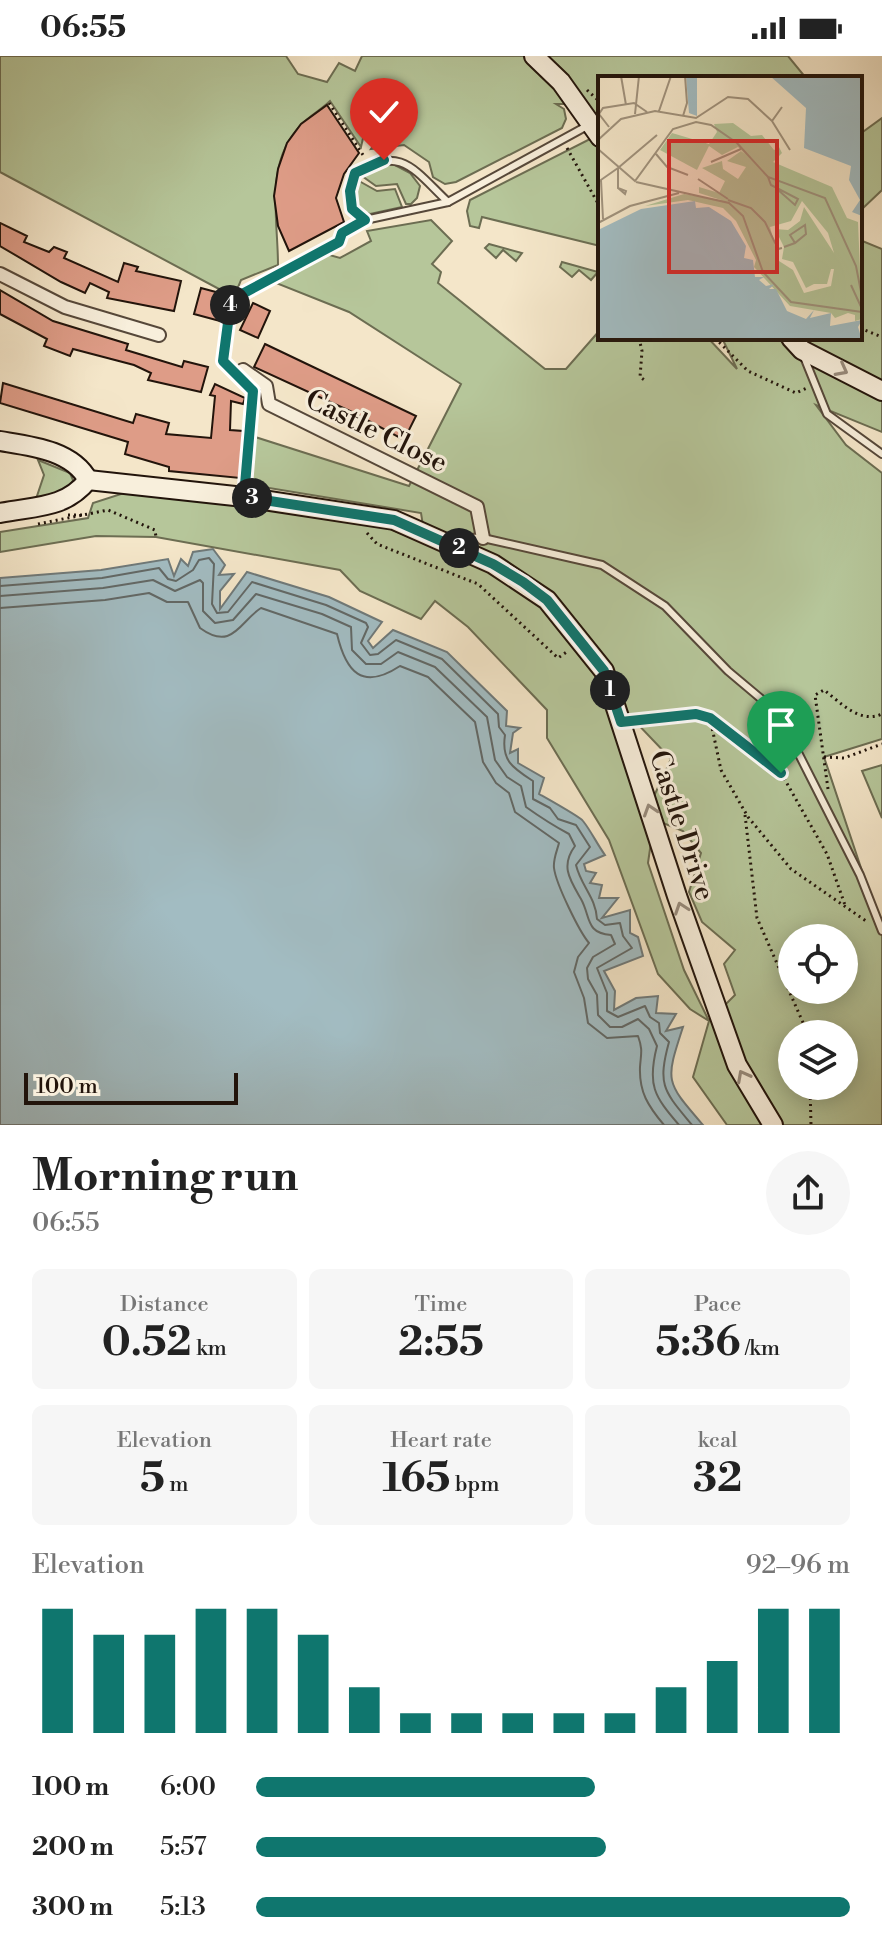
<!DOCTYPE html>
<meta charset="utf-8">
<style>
body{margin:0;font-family:"Libre Bodoni",serif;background:#f6f6f6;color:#222;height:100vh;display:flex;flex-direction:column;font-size:30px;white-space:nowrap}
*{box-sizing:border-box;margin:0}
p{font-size:26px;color:#767676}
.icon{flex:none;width:44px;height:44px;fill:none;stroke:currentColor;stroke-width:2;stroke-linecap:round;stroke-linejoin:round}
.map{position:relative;height:1069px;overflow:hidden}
.drawer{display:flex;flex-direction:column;background:#fff;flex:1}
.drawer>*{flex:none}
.fabs{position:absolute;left:778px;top:868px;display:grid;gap:16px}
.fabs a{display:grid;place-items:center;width:80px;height:80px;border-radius:50%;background:#fff;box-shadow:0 4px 20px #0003;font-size:40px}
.scale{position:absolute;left:24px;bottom:20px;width:214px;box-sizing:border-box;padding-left:8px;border:4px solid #22140b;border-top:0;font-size:22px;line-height:28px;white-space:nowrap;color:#22140b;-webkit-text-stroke:6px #f8efdc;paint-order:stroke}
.pin{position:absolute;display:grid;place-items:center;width:68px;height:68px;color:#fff;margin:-82px -34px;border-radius:50% 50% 50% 0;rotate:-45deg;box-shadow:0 0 8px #0007}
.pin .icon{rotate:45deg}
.km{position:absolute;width:40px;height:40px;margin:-20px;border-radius:50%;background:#222;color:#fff;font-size:22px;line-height:40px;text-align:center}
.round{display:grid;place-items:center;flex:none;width:84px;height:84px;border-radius:42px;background:#f6f6f6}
.headline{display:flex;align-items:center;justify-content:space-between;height:136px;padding:0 32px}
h1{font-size:44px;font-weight:700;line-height:60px}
.figures{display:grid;grid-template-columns:repeat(3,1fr);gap:12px;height:136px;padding:8px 32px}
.figures div{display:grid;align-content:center;border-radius:12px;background:#f6f6f6;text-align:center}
.figures b{font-size:40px;font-weight:700}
.figures small{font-size:22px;font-weight:400}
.figures p{font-size:22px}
.chart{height:224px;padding:16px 32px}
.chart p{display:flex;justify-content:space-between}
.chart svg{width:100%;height:144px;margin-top:8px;stroke:#0f766e;stroke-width:6}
ul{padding:0 32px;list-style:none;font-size:26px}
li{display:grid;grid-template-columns:128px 96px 1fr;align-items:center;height:60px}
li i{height:20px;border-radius:10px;background:#0f766e}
.status{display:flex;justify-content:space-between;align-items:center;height:56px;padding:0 40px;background:#fff;direction:ltr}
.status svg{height:22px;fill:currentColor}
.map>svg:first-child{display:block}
</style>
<div class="status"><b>06:55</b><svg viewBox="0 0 49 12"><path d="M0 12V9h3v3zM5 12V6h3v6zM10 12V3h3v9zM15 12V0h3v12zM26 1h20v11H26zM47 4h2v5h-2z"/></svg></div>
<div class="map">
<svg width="882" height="1069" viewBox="0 0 882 1069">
<rect width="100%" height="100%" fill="#f4e6c9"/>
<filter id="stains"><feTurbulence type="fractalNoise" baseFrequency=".0025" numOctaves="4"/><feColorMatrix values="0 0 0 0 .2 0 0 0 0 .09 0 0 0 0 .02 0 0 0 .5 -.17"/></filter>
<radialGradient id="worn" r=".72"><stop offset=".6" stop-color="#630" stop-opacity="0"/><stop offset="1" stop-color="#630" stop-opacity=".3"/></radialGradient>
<g fill="#b6c69a" stroke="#6c6d52" stroke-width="2" fill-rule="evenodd">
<path d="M0 0H286L298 18 327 26 339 7 355 15 362 0H788L806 22H600V72L583 48H556L564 53 566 63 562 72 456 126 445 128 433 121 429 106 404 89 371 93 385 72 366 69 361 91 330 45C321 54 309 60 301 69 264 107 278 161 278 209L241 224 234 241 0 116Z"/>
<path d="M882 62V134L860 155V78Z"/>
<path d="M590 83 600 94V190L482 161 479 172 470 170 467 155 470 144Z"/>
<path d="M393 108 410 117 420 130 417 142 411 148H406L397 128 376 130 362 120 376 110Z"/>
<path d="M359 125 377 135 395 133 402 151 370 158 360 155 354 143Z"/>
<path d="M431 164 452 185 432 208 441 216 438 227 545 313H566L600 274V282H708L737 313 722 282H860V184L882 193V376L816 349 846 389 882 417V683L824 701 882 875V1069H727L693 1021 709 965 690 953 658 918 609 784 547 682V654L468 571 435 545 421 563 360 535 340 514 156 481 96 480 0 496V476L88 462 93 447 124 437 349 456 426 488 421 457 245 428 249 379 409 430 461 328 349 256 271 225 326 198 340 202 371 185 367 175ZM607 620 629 659 671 703 654 740 663 767 683 775 701 797 689 836 702 866 735 894 724 908 735 939 709 965 684 914 648 807 651 786ZM792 882H844V934H792ZM792 978H844V1030H792Z"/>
<path d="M489 188 522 197 516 205 503 194 496 202 485 192Z"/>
<path d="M562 206 598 216 591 224 579 214 572 221 560 211Z"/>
<path d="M38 404 70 417 73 424 70 432 36 443 44 419Z"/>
<path d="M882 709V762L862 715Z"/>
</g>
<path fill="#a2bcc2" stroke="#6f7979" stroke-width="2" d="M213 493 225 509 219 519 234 518 220 535V553L247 516 329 541 382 566 368 585 373 592 393 574 447 596 507 655 506 670 520 672 513 677 510 697 518 693V707L544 722 539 738C546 742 580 761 583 765 591 775 597 788 605 799L584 808 586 815 596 817 590 827 602 829 599 842H618L602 862 630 854V877L638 881 643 900 604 915 615 935 614 954 636 942 658 940 656 957 676 958 666 975 683 971C665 1026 665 1025 703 1069H0V522L101 514 168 503 174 520 181 503 188 510 193 496Z"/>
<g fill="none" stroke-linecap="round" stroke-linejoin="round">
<g stroke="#626866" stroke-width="2">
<path d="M0 530 102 522 159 512 168 523 176 525 193 514 199 504 209 502 214 508 212 548 217 557 228 556 252 526 326 549 366 567 368 571 361 587 370 599 378 598 396 584 442 603 498 658 499 671 505 679C501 705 513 712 533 725V743L550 752 558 763 576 769 590 791 576 809C581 830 596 842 597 863L605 869 620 867 623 880 632 892 597 912 607 937V955L618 961 645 950 650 961 659 967 660 977 669 986C657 1030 664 1035 692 1069"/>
<path d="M0 540 103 532 153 524 175 535 200 524 203 527V555L215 567 233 564 256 538 322 558 351 571 352 594 366 608H381L398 596 435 611 487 661 495 704 507 721 521 730 526 751C540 761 554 770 569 778L575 790C560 810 570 824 581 843 591 861 585 877 611 879L615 888 593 901 587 912 588 923 597 939 598 959 610 971H622L638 963 649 973 657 990C647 1029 654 1040 679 1069"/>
<path d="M0 552 105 544 149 537 167 546H188L200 572C233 596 240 565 261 552L337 578C346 616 362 635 400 610L428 621 475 666 483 706 496 727 509 737 515 756 559 787C557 795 553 803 554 812 556 828 579 875 589 887L578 901 574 916 584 942 588 967 607 982 638 980C643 994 641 997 640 1011 639 1036 648 1050 664 1069"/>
</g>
</g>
<g fill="#de9c87" stroke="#22140b" stroke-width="2">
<path d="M327 49 359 97 344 118 336 142 344 166 289 195 278 170 274 140 278 113 287 87 301 68Z"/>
<path d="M0 167 27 180 24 186 49 196 54 191 67 196 64 202 118 226 124 207 138 211 136 215 181 225 174 255 107 242 109 236 90 227 85 237 61 226 0 190Z"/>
<path d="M201 232 227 239 220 265 194 258Z"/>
<path d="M0 234 53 265 128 288 126 294 182 311 184 305 208 311 201 336 148 324 151 317 134 309 73 293 70 300 44 290 47 283 0 258Z"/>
<path d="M253 247 270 255 258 282 240 274Z"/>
<path d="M265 288 416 360 404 384 352 356 254 311Z"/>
<path d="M3 327 133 367 136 358 169 367 166 378 211 382 215 340 210 339 215 328 245 342 243 348 231 345 230 374 243 375 240 422 169 415V411L125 398 128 386 0 347Z"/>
</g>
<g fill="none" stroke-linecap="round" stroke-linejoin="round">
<defs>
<g id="lane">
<path d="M365 164 352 153 350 135 355 117C401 88 415 115 448 146"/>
<path d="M342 177 365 164 448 146 587 70"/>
<path d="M804 301 827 358 882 398"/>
<path d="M448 481 483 482 602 509 665 550 728 615 778 657 860 819 882 875"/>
</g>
<g id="street">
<path d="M0 218 65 251 159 279"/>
<path d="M243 314 266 330 269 348 477 451 483 482"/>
</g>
<g id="secondary">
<path d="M534 0 561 26 600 81"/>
<path d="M791 282 802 294 882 335"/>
<path d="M0 385C30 390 72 394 88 424"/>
<path d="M88 424 244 441 394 464 493 508 547 544 604 615 677 840 737 1009 773 1069"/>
<path d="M0 457C34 450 65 453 88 424"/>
</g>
</defs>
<use href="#lane" stroke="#56483a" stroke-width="10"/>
<use href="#street" stroke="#56483a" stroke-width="16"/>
<use href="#secondary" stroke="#22140b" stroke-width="22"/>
<g stroke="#22140b" stroke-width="3" stroke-dasharray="2 4" stroke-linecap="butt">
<path d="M587 34 600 46"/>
<path d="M329 47 365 102"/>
<path d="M567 92 600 151"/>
<path d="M860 272 882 281"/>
<path d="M639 282 642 295 640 321 646 325"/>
<path d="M715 282 748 315 796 337 807 332"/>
<path d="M229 314 223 305 231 244 337 187"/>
<path d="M245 427 252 335"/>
<path d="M68 459H82"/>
<path d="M38 468 108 454 155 474 156 481"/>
<path d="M367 477 377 488 478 528 558 602 568 595"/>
<path d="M710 662 781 717 827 798 845 849"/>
<path d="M638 664 696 658 710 662 721 714 748 761 791 813 866 865"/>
<path d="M824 701 844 702 882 688"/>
<path d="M828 733 815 639 824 634C841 647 860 668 882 658"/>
<path d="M745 759 757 862 808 978"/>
<path d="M810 1030 811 1069"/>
</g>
<use href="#lane" stroke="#f8efdc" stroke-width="6"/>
<use href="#street" stroke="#f8efdc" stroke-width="12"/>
<use href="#secondary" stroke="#f8efdc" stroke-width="18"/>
</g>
<defs><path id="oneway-chevron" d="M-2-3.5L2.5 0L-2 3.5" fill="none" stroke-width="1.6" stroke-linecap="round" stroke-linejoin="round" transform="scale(2)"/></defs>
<g stroke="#988c7e">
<use href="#oneway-chevron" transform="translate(842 314) rotate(28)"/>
<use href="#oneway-chevron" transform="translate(650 754) rotate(-108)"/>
<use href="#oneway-chevron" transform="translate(681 852) rotate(-109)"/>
<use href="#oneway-chevron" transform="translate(743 1020) rotate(-118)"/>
</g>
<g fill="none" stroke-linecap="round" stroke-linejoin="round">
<defs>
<path id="route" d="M384 104 355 117 350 135 352 153 365 164 342 177 339 186 231 244 223 305 253 335 244 441 394 464 493 508 523 526 547 544 604 615 621 666 696 658 710 662 781 717"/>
</defs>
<use href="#route" stroke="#fff" stroke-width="16"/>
<use href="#route" stroke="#0f766e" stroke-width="10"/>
</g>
<g text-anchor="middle" stroke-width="6" stroke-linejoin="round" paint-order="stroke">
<g font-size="28" fill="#22140b" stroke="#f8efdc">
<text transform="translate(377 374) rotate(26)" y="10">Castle Close</text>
<text transform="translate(683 769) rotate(72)" y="10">Castle Drive</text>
</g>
</g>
<g transform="translate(598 20)">
<rect width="264" height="264" fill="#f4e6c9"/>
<path d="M135 47 153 60 164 59 176 74 181 71 184 77 175 86 234 111 249 142 260 146 264 243 257 245V239L250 237 237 242 233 237 192 230 156 191 158 184 138 145 125 132 90 124 47 130 86 118 123 124 101 117V111L121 117 127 105 104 92 124 85 125 93 140 103 148 91 129 85 143 75 147 78 140 71 124 79 111 70 99 94 62 74 74 57 111 68 119 56 116 48ZM204 125 230 157 236 177 206 131 202 145 190 154 177 153 186 171 184 183 195 186 208 212 216 208H229L233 193H236L233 210 206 217 195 194 181 185 172 151 193 145Z" fill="#b6c69a" fill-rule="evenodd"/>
<path d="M88 0H99V40L91 37ZM172 0H264V140L254 136 262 124 251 104 253 90 206 72 208 32ZM97 125 98 132 111 131 133 145 148 170 146 182 155 184 157 201H166L161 204 168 210 177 208 171 213H178L189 235 208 243 216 234 212 242 233 237 232 250 264 244 260 251 264 264H0V154L43 133Z" fill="#a2bcc2"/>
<path fill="none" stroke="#a0927d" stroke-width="2" d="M23 0 28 29M61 35 73 0M37 38 41 0M85 40 89 27 87 0M174 45 192 74M11 51 1 38 5 32 36 27 49 36M0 64 23 43 57 35 98 42 130 21 150 23 174 45 184 31M0 73 37 105 75 53 98 46 113 49 139 67 170 101 227 122 258 190 264 221M58 78 69 91 90 99M113 86 143 73M20 92 59 59M170 101 173 109 200 123 197 129 179 113M100 103 130 123M3 104 5 143M0 106 20 92M38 106 131 127 145 140 165 196 193 226 264 236M20 112 27 118 28 115 20 112V92M130 124 153 132 167 146 180 173 184 172M0 147 32 130 81 117M186 171 197 167 208 158 207 149 192 159 197 167M253 209 264 233"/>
<path fill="#d62828" fill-opacity="0.15" stroke="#d62828" stroke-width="4" d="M71 65H179V196H71Z"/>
<rect width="264" height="264" fill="none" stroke="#22140b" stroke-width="4"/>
</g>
<rect width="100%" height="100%" filter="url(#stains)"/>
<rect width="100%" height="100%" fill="url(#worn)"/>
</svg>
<div class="fabs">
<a><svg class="icon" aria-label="locate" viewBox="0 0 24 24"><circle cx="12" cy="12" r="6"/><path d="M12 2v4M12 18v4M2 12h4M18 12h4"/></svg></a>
<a><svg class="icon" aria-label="layers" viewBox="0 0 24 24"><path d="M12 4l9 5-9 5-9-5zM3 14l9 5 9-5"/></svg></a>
</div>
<div class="scale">100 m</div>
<div class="pin" style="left:781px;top:717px;background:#1e9e55"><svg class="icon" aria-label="arrive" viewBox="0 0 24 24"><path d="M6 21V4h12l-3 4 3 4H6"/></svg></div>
<div class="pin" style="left:384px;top:104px;background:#d93025"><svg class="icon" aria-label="check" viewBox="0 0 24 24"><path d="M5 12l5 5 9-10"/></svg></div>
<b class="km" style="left:610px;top:634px">1</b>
<b class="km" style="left:459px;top:492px">2</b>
<b class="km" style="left:252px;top:442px">3</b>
<b class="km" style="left:230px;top:249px">4</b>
</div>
<section class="drawer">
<div class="headline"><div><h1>Morning run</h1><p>06:55</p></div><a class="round"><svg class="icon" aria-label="share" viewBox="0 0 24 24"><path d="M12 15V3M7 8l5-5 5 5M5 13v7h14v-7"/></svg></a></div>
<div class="figures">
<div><p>Distance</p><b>0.52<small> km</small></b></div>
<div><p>Time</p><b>2:55</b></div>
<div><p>Pace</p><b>5:36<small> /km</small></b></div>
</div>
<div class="figures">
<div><p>Elevation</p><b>5<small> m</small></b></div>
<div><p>Heart rate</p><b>165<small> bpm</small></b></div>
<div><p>kcal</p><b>32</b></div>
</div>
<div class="chart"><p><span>Elevation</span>92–96 m</p>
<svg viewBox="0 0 160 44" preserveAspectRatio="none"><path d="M5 44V6M15 44V14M25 44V14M35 44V6M45 44V6M55 44V14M65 44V30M75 44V38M85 44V38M95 44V38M105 44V38M115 44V38M125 44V30M135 44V22M145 44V6M155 44V6"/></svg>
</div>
<ul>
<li><b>100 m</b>6:00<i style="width:57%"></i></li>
<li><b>200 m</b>5:57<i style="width:59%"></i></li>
<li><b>300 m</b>5:13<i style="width:100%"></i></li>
</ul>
</section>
